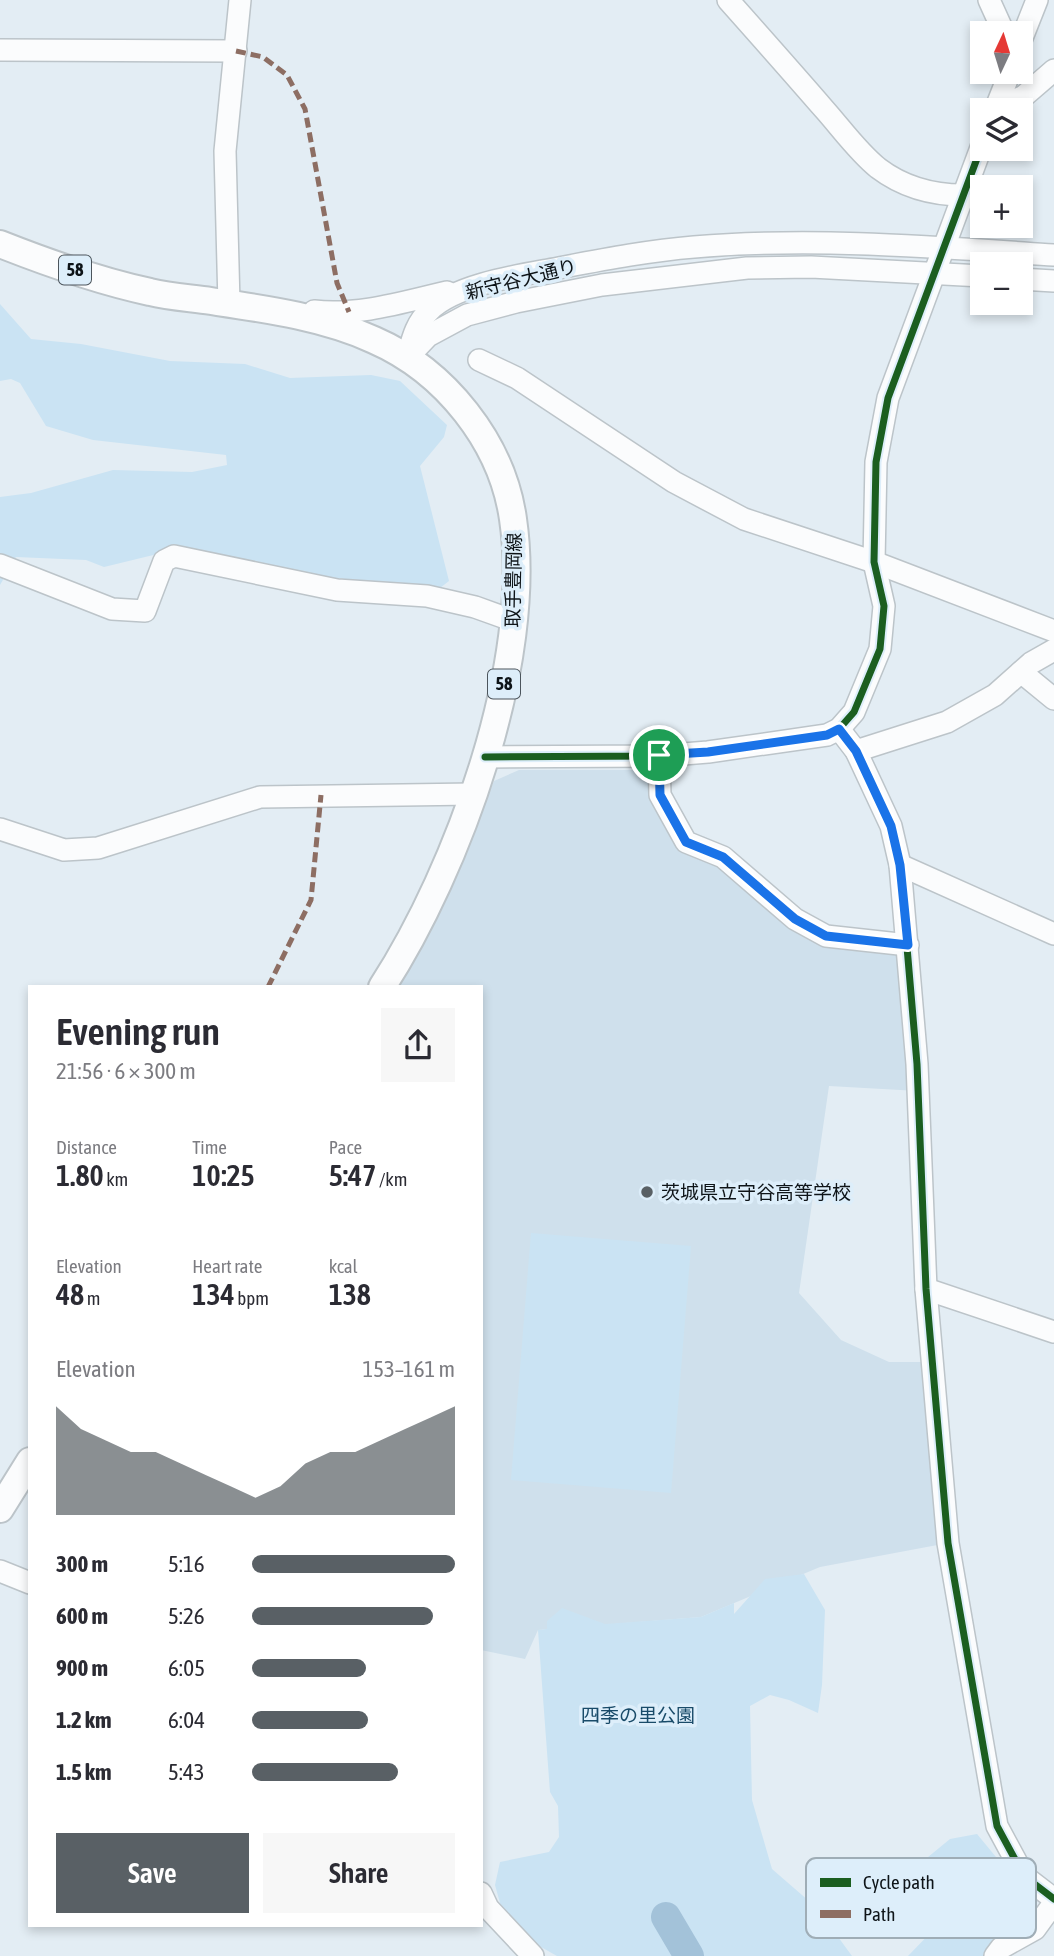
<!DOCTYPE html>
<meta charset="utf-8">
<style>
body{margin:0;font-family:"Asap Condensed","Noto Sans JP",sans-serif;background:#f7f7f7;color:#2b2b33;height:100vh;display:flex;flex-direction:column;font-size:26px;white-space:nowrap}
*{box-sizing:border-box;margin:0}
p{font-size:23px;color:#7c7c81}
.icon{flex:none;width:38px;height:38px;fill:none;stroke:currentColor;stroke-width:2;stroke-linecap:round;stroke-linejoin:round}
.map{position:relative;flex:1;overflow:hidden}
.sheet{position:absolute;left:28px;top:985px;width:455px;height:942px;display:flex;flex-direction:column;background:#fff;border-radius:0px;box-shadow:0 4px 10px #0003}
.sheet>*{flex:none}
.needle{width:46px;rotate:4deg}
.controls{position:absolute;left:970px;top:21px;display:grid;gap:14px}
.controls a{display:grid;place-items:center;width:63px;height:63px;border-radius:0px;background:#fff;box-shadow:0 4px 10px #0003;font-size:35px}
.pin{position:absolute;display:grid;place-items:center;width:60px;height:60px;color:#fff;margin:-30px;border:4px solid #fff;border-radius:50%;box-shadow:0 2px 7px #0007}
.round{display:grid;place-items:center;flex:none;width:74px;height:74px;border-radius:0px;background:#f7f7f7}
.overview{display:flex;align-items:center;justify-content:space-between;height:119px;padding:0 28px}
h1{font-size:38px;font-weight:600;line-height:52px}
.figures{display:grid;grid-template-columns:repeat(3,1fr);gap:10px;height:119px;padding:7px 28px}
.figures div{display:grid;align-content:center}
.figures b{font-size:30px;font-weight:600}
.figures small{font-size:19px;font-weight:400}
.figures p{font-size:19px}
.chart{height:196px;padding:14px 28px}
.chart p{display:flex;justify-content:space-between}
.chart svg{width:100%;height:126px;margin-top:7px;fill:#596065;opacity:.7}
.action{display:flex;gap:14px;margin-top:auto;padding:14px 28px}
.action a{flex:1;height:80px;border-radius:0px;background:#596065;color:#fff;font-size:28px;font-weight:600;line-height:80px;text-align:center}
.action a+a{background:#f7f7f7;color:#2b2b33}
ul{padding:0 28px;list-style:none;font-size:23px}
li{display:grid;grid-template-columns:112px 84px 1fr;align-items:center;height:52px}
li i{height:18px;border-radius:9px;background:#596065}
.map>svg:first-child{display:block}
</style>
<div class="map">
<svg width="1054" height="1956" viewBox="0 0 1054 1956">
<rect width="100%" height="100%" fill="#e3edf4"/>
<path fill="#cfe0ec" d="M519 770H652L651 799 686 842 795 919 908 945 918 1091 829 1086 799 1293 841 1340 889 1362H932L948 1543 820 1567 701 1617 538 1630 525 1659 481 1650V987H396L422 947 447 895 494 781Z"/>
<g fill="#cae3f3">
<path d="M0 304 31 339 81 344 170 361 245 364 290 378 371 375 400 381 447 425 444 437 420 466 449 581 440 588 335 578 178 549 104 567 86 560 16 557 0 585V497L31 493 113 470 192 472 227 465 226 455 93 440 46 426 20 383 11 379 0 381Z"/>
<path d="M531 1233 691 1246 671 1493 511 1480Z"/>
<path d="M804 1574 825 1610 822 1685 818 1713 789 1700 770 1695 750 1706 752 1800 772 1869 817 1908 852 1956H557L507 1928 495 1885 500 1862 549 1852 559 1837 558 1806 550 1792 538 1630 547 1629V1621L562 1608 605 1624 701 1617 734 1603V1614L765 1579Z"/>
<path d="M977 1834 996 1857 1028 1919 993 1956H908L938 1925 916 1884 922 1862 950 1839Z"/>
</g>
<g fill="none" stroke-linecap="round" stroke-linejoin="round">
<path stroke="#a3c2d9" stroke-width="30" d="M666 1917 689 1956"/>
<defs>
<g id="minor">
<path d="M728 0C760 36 792 72 824 109 841 128 858 152 878 168 903 187 933 195 963 195"/>
<path d="M989 0 1004 33"/>
<path d="M1020 43 1037 0"/>
<path d="M0 50 236 51"/>
<path d="M996 109 1024 96 1054 70"/>
<path d="M995 110 1010 72"/>
<path d="M1020 279 1054 281"/>
<path d="M229 304 225 151 240 0"/>
<path d="M314 311C359 316 403 302 447 292"/>
<path d="M408 357 428 336 467 315 516 302 602 285 747 268 811 267 982 276"/>
<path d="M407 358C412 341 415 324 429 311 453 286 514 276 548 270 596 261 645 251 694 247 814 237 935 247 1054 255"/>
<path d="M479 360 517 378 674 482 744 519 874 562 1054 631"/>
<path d="M0 565 112 609 145 611 164 561 174 556 337 590 427 596 475 607 514 621"/>
<path d="M1021 672 1054 699"/>
<path d="M839 729 856 751 891 826 900 865 917 1064 926 1289 948 1543 997 1826 1024 1876 1054 1899"/>
<path d="M856 751 947 722 995 695 1031 663 1054 650"/>
<path d="M659 756 660 795 686 842 723 857 795 919 826 936 908 945"/>
<path d="M485 757 659 756 708 752 827 735 839 729 854 712 880 649 884 606 874 562 876 462 888 398 982 145"/>
<path d="M0 829 64 850 98 848 260 797 474 794"/>
<path d="M900 865 1054 934"/>
<path d="M926 1289 1054 1332"/>
<path d="M0 1571 30 1583"/>
<path d="M481 1893 488 1908 533 1956"/>
<path d="M995 1956 1001 1948 1035 1929 1054 1903"/>
</g>
<g id="major">
<path d="M0 244C48 263 99 281 150 292 170 297 191 298 211 301 265 309 324 317 374 340 445 371 502 442 513 519 534 661 459 868 382 987"/>
<path d="M0 1509 30 1461"/>
</g>
</defs>
<use href="#minor" stroke="#bcc4c9" stroke-width="24"/>
<use href="#major" stroke="#bcc4c9" stroke-width="30"/>
<use href="#minor" stroke="#fbfcfd" stroke-width="21"/>
<use href="#major" stroke="#fbfcfd" stroke-width="26"/>
<g stroke="#8d6e63" stroke-width="5" stroke-dasharray="10 5" stroke-linecap="butt">
<path d="M236 51 263 57 287 75 305 109 337 283 349 312"/>
<path d="M268 987 311 900 321 795"/>
</g>
<defs>
<g id="cycleway">
<path d="M839 729 856 751 891 826 900 865 917 1064 926 1289 948 1543 997 1826 1024 1876 1054 1899"/>
<path d="M485 757 659 756 708 752 827 735 839 729 854 712 880 649 884 606 874 562 876 462 888 398 982 145"/>
</g>
</defs>
<use href="#cycleway" stroke="#ddeefa" stroke-width="11"/>
<use href="#cycleway" stroke="#1b5e20" stroke-width="7"/>
</g>
<g fill="none" stroke-linecap="round" stroke-linejoin="round">
<defs>
<path id="route" d="M839 729 856 751 891 826 900 865 908 945 826 936 795 919 723 857 686 842 660 795 659 755 708 752 827 735Z"/>
</defs>
<use href="#route" stroke="#fff" stroke-width="14"/>
<use href="#route" stroke="#1a73e8" stroke-width="9"/>
</g>
<circle fill="#596065" stroke="#ddeefa" stroke-width="2.5" cx="647" cy="1192" r="7"/>
<g text-anchor="middle" stroke-width="7" stroke-linejoin="round" paint-order="stroke">
<g fill="#ddeefa" stroke="#4c555c" stroke-width="2">
<rect x="59" y="255.5" width="32" height="29" rx="5"/>
<rect x="488" y="669.5" width="32" height="29" rx="5"/>
</g>
<g font-size="18" font-weight="bold" fill="#0e1418">
<text x="75" y="276">58</text>
<text x="504" y="690">58</text>
</g>
<g font-size="19" fill="#0e1418" stroke="#ddeefa">
<text transform="translate(521 279) rotate(-14)" y="7">新守谷大通り</text>
<text transform="translate(513 580) rotate(-89)" y="7">取手豊岡線</text>
</g>
<g font-size="19" fill="#0e1418" stroke="#ddeefa" text-anchor="start">
<text x="661" y="1199">茨城県立守谷高等学校</text>
</g>
<g font-size="19" fill="#194b69" stroke="#ddeefa">
<text x="638" y="1722">四季の里公園</text>
</g>
</g>
<rect x="806" y="1858" width="230" height="80" rx="10" fill="#ddeefa" stroke="#9fadb6" stroke-width="2"/>
<rect x="820" y="1878" width="31" height="9" fill="#1b5e20"/>
<rect x="820" y="1910" width="31" height="8" fill="#8d6e63"/>
<g font-size="19" fill="#0e1418">
<text x="863" y="1889">Cycle path</text>
<text x="863" y="1921">Path</text>
</g>
</svg>
<div class="controls">
<a><svg class="needle" viewBox="-14 -14 28 28"><path d="M0-13l5 13h-10z" fill="#e53935"/><path d="M0 13l5-13h-10z" fill="#7c7c81"/></svg></a>
<a><svg class="icon" aria-label="layers" viewBox="0 0 24 24"><path d="M12 4l9 5-9 5-9-5zM3 14l9 5 9-5"/></svg></a>
<a>+</a>
<a>−</a>
</div>
<div class="pin" style="left:659px;top:755px;background:#1e9e55"><svg class="icon" aria-label="arrive" viewBox="0 0 24 24"><path d="M6 21V4h12l-3 4 3 4H6"/></svg></div>
<section class="sheet">
<div class="overview"><div><h1>Evening run</h1><p>21:56 · 6 × 300 m</p></div><a class="round"><svg class="icon" aria-label="share" viewBox="0 0 24 24"><path d="M12 15V3M7 8l5-5 5 5M5 13v7h14v-7"/></svg></a></div>
<div class="figures">
<div><p>Distance</p><b>1.80<small> km</small></b></div>
<div><p>Time</p><b>10:25</b></div>
<div><p>Pace</p><b>5:47<small> /km</small></b></div>
</div>
<div class="figures">
<div><p>Elevation</p><b>48<small> m</small></b></div>
<div><p>Heart rate</p><b>134<small> bpm</small></b></div>
<div><p>kcal</p><b>138</b></div>
</div>
<div class="chart"><p><span>Elevation</span>153–161 m</p>
<svg viewBox="0 0 160 44" preserveAspectRatio="none"><path d="M0 44V6L10 14L20 18L30 22L40 22L50 26L60 30L70 34L80 38L90 34L100 26L110 22L120 22L130 18L140 14L150 10L160 6V44z"/></svg>
</div>
<ul>
<li><b>300 m</b>5:16<i style="width:100%"></i></li>
<li><b>600 m</b>5:26<i style="width:89%"></i></li>
<li><b>900 m</b>6:05<i style="width:56%"></i></li>
<li><b>1.2 km</b>6:04<i style="width:57%"></i></li>
<li><b>1.5 km</b>5:43<i style="width:72%"></i></li>
</ul>
<div class="action"><a>Save</a><a>Share</a></div>
</section>
</div>
